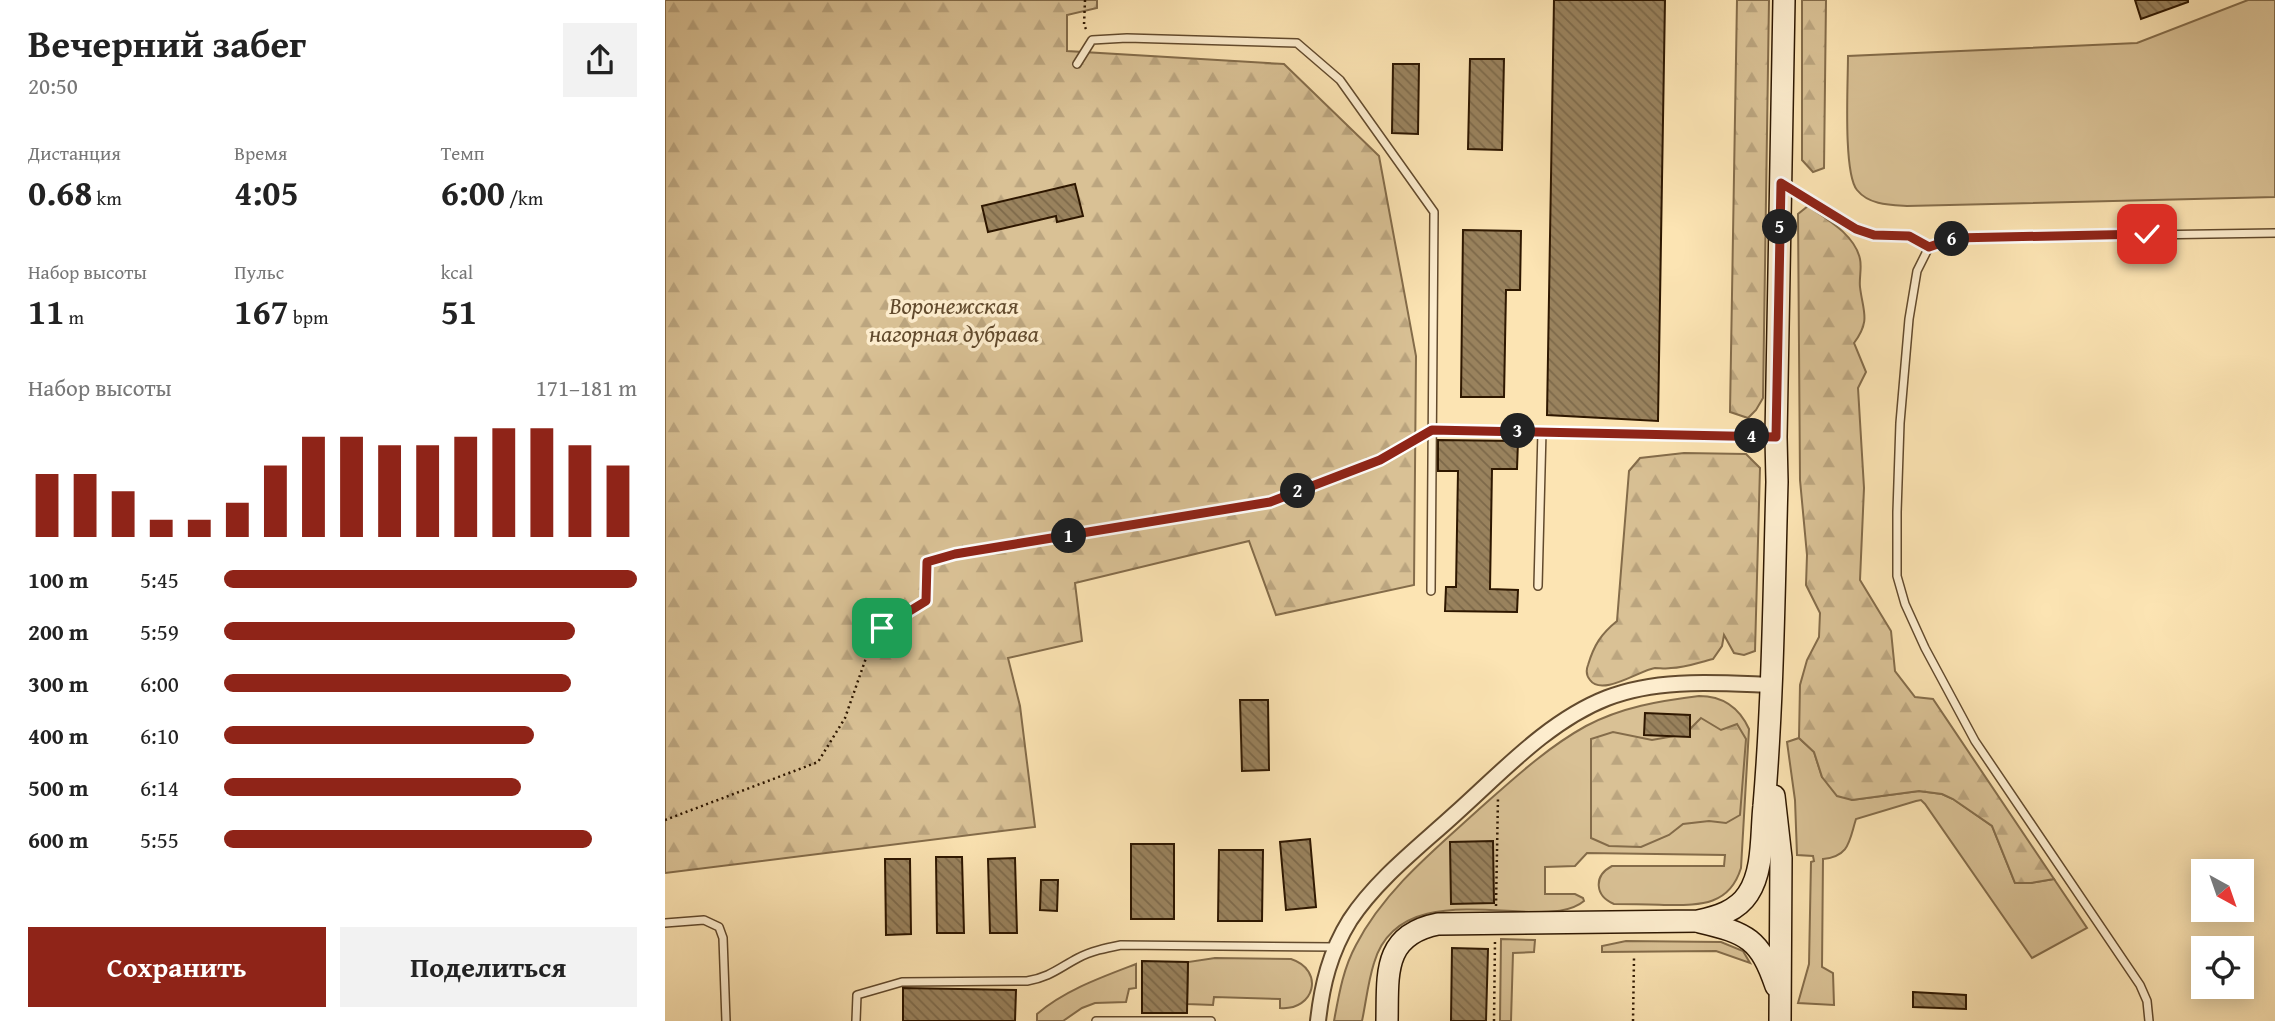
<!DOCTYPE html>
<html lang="ru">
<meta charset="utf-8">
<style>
body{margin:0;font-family:"Gentium Book Plus",serif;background:#f2f2f2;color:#222;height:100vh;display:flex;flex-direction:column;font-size:26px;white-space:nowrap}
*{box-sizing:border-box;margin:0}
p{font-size:23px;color:#767676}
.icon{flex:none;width:38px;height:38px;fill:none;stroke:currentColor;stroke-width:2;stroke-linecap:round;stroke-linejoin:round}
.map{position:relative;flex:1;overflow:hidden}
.side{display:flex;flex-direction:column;background:#fff;width:665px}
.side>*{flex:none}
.needle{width:46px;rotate:140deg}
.controls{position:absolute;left:1526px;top:859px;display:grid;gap:14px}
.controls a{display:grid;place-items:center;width:63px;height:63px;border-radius:0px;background:#fff;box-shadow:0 4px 18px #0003;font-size:35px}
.pin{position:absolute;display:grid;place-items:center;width:60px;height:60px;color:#fff;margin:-30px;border-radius:14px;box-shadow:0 4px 10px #0006}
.km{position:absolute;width:35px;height:35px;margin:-18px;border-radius:50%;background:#222;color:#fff;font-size:19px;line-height:35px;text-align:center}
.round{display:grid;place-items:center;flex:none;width:74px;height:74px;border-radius:0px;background:#f2f2f2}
.headline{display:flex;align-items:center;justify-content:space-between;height:119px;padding:0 28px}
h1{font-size:38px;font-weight:700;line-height:52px}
.stats{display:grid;grid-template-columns:repeat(3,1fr);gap:10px;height:119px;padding:7px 28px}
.stats div{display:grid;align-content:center}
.stats b{font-size:35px;font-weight:700}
.stats small{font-size:19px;font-weight:400}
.stats p{font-size:19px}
.chart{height:196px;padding:14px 28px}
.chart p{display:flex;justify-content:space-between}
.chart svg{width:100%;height:126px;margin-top:7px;stroke:#8f2418;stroke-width:6}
.action{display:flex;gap:14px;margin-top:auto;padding:14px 28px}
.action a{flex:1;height:80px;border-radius:0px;background:#8f2418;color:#fff;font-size:28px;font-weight:700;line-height:80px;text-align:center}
.action a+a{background:#f2f2f2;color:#222}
ul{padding:0 28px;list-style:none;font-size:23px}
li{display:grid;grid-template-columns:112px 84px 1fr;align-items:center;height:52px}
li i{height:18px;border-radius:9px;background:#8f2418}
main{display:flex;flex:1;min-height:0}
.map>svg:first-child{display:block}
</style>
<main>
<section class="side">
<div class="headline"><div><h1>Вечерний забег</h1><p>20:50</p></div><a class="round"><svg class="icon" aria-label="share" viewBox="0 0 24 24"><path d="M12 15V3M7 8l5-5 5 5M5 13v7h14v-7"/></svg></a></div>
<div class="stats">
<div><p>Дистанция</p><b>0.68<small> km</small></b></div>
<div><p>Время</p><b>4:05</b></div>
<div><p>Темп</p><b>6:00<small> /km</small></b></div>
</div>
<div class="stats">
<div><p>Набор высоты</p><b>11<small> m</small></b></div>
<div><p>Пульс</p><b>167<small> bpm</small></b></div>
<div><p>kcal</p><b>51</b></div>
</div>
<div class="chart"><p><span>Набор высоты</span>171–181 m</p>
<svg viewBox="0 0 160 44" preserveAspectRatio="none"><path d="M5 44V22M15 44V22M25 44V28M35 44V38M45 44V38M55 44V32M65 44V19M75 44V9M85 44V9M95 44V12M105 44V12M115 44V9M125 44V6M135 44V6M145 44V12M155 44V19"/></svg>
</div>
<ul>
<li><b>100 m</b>5:45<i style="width:100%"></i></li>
<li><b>200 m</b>5:59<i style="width:85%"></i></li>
<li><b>300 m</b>6:00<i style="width:84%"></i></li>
<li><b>400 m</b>6:10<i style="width:75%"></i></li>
<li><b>500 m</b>6:14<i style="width:72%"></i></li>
<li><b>600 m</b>5:55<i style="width:89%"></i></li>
</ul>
<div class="action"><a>Сохранить</a><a>Поделиться</a></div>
</section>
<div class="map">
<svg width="1610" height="1021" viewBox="0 0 1610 1021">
<defs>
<pattern id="forest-firs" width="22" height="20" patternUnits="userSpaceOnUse" patternTransform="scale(1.75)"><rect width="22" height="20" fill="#d9c195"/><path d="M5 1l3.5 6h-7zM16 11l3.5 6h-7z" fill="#bba57f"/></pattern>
<pattern id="building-back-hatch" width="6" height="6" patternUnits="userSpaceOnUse" patternTransform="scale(1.75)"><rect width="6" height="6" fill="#99825d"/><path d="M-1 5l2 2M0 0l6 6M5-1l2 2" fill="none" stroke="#7d694a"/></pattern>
</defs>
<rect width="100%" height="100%" fill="#fce4b3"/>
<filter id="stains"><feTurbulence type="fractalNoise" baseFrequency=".00286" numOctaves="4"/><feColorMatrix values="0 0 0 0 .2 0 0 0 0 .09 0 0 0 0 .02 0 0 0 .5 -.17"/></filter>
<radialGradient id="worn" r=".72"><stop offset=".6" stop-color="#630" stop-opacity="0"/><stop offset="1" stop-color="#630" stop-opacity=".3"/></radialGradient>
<g fill="#d9c195" stroke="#846c4a" stroke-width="2">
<path d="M1583 0H1610V197L1242 206C1225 205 1204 205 1192 190 1178 173 1183 83 1183 56L1472 43Z"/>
<path d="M1034 696C1058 696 1074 707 1084 729L1076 868C1064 907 1033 905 999 905 982 904 966 904 949 904 930 896 928 876 947 866H1059L1060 855 922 853 910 866 880 867V894H910L918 898 919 901C906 912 885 912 868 912 813 911 729 894 709 963 703 982 701 1002 697 1021H669C674 994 678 969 691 945 719 891 768 851 812 811 846 781 881 748 921 726 957 707 994 701 1034 696Z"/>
<path d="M1134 738 1149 752 1157 777 1187 800 1254 791 1277 794 1288 799 1327 826 1350 883H1366L1389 879 1422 928 1367 958 1260 804 1256 800 1251 801 1191 819C1184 841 1185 856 1158 859L1157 967 1168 973 1169 1005 1133 1003 1144 964 1146 862 1149 861 1148 856 1132 855 1130 800 1122 742Z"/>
<path d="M836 939 870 940 869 952 848 953 846 1021H835Z"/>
<path d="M961 941 1056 942 1078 951 1085 963 1051 951 937 952V946Z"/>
<path d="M550 958 626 959C660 970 650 1011 615 1008V999L549 997 548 1005 522 1004 523 962Z"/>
<path d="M471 964V988L464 989 461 1002 430 1003 417 1008 398 1021H372V1014C400 990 437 977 471 964Z"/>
</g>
<g fill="url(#forest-firs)" stroke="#846c4a" stroke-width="2">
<path d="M0 0H432V8L402 15V51L619 64 714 156 751 356 749 585 611 615 584 541 410 583 417 641 343 658 355 706 370 827 0 873Z"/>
<path d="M1072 0H1104L1098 398 1091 410 1083 418 1065 412Z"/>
<path d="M1137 0H1161L1159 168 1148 172 1137 160Z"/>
<path d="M1143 206C1162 219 1190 235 1195 259 1197 268 1194 278 1195 287 1198 312 1206 320 1189 343L1201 372 1193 388 1199 488 1195 580 1226 631 1230 671 1250 697 1268 699 1389 879 1366 883H1350L1327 826 1288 799 1277 794 1254 791 1187 800 1172 796 1157 777 1149 752 1134 738 1135 685 1142 660 1154 637 1155 613 1141 585 1142 555 1135 480 1133 214Z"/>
<path d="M1019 453 1081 454 1095 468 1090 651 1079 655 1069 653 1059 635 1057 646 1048 659C1035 662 1020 668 1006 668 1001 669 995 668 990 668 975 670 937 697 925 680 921 675 921 670 923 665 929 645 936 634 952 621L964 471 975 458Z"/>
<path d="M1036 718 1056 730 1072 724 1081 739 1075 815 1061 823 1044 821 1018 824 1004 835 976 847 944 846 926 838V739L948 732 987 740 1020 734Z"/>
</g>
<g fill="url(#building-back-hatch)" stroke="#2e1700" stroke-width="2">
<path d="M889 0H1000L993 421 882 415Z"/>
<path d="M1470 0H1523V2L1476 19Z"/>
<path d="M805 59H839L837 150 803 149Z"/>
<path d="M728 64H754L753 134 727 133Z"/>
<path d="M410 184 418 216 392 222 391 216 323 232 317 206Z"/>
<path d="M798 230 856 231 855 290H841L839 397H796Z"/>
<path d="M773 440 853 441 852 469H827L825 589 853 590 852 612 780 611 781 587H791L793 471H773Z"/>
<path d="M575 700H603L604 770 577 771Z"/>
<path d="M980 713 1025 715V737L979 735Z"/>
<path d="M645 839 651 907 621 910 615 842Z"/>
<path d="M828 841 829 903 786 904 785 842Z"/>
<rect x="466" y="844" width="43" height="75"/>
<path d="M554 850H598L597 921H553Z"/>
<path d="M271 857H297L299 933H272Z"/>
<path d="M350 858 352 933H325L323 859Z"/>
<path d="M220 859H245L246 934 221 935Z"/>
<path d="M376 880H393L392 911 375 910Z"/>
<path d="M787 948 823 949 821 1021H786Z"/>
<path d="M477 961 523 962 522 1013H477Z"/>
<path d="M238 988 351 990 350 1021H238Z"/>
<path d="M1248 992 1301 995V1009L1248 1007Z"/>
</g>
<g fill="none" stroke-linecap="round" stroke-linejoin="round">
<defs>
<g id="lane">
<path d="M412 64 427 40 462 38 632 43 675 80 769 212 766 591"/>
<path d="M1119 185 1191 229 1209 235 1244 236 1264 247"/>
<path d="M767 430 1107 437"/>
<path d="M873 586 877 431"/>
<path d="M0 923 39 920 54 927 58 938 61 1021"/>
<path d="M191 1021 192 995 237 982 362 981C385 977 394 968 413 958 426 951 441 948 456 945L670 947"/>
<path d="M431 1021H546"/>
<path d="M1484 1021 1482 1001 1475 985 1310 741 1260 648 1240 604 1232 576V512L1235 423 1244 319 1252 271 1264 247 1290 238 1610 233"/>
</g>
<path id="street" d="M653 1021C657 985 665 952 685 920 712 879 754 847 790 814 836 773 883 721 942 698 993 678 1052 683 1106 685"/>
<g id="secondary">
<path d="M1109 796 1116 858 1115 1021"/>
<path d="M1035 922C1082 933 1095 939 1111 986"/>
<path d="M722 1021C723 975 717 935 773 924L1033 921C1052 917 1072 911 1083 894 1099 870 1096 833 1099 806 1108 698 1109 590 1112 482L1111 437 1119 0"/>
</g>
</defs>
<use href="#lane" stroke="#624a2d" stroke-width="10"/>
<use href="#street" stroke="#624a2d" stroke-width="18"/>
<use href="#secondary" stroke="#2e1700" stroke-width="24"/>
<g stroke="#2e1700" stroke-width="2.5" stroke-dasharray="2 3.5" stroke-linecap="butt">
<path d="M420 0 419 25 422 31"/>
<path d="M0 820 153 762 180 718 201 658 217 628 261 601 262 563 290 554 605 502 715 460 755 437"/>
<path d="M831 906 833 797"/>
<path d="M829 1021 830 940"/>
<path d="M968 1021 969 958"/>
</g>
<use href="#lane" stroke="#fdedce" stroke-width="7"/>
<use href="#street" stroke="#fdedce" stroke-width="14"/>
<use href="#secondary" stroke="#fdedce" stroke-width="21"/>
</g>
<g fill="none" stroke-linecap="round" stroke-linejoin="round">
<defs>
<path id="route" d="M217 628 261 601 262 562 290 554 605 502 715 460 767 430 1111 437 1116 183 1191 229 1209 235 1244 236 1264 247 1290 238 1482 234"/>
</defs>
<use href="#route" stroke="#fff" stroke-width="14"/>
<use href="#route" stroke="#8f2418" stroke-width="9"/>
</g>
<g text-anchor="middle" stroke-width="7" stroke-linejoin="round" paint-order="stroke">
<g font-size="24" font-style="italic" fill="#614a2d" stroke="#fdedce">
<text x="289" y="314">Воронежская<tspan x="289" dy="28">нагорная дубрава</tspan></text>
</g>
</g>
<rect width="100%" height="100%" filter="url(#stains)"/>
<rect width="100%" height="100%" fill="url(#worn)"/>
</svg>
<div class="controls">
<a><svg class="needle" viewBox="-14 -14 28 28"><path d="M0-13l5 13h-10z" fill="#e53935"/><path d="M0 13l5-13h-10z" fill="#767676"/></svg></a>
<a><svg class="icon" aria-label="locate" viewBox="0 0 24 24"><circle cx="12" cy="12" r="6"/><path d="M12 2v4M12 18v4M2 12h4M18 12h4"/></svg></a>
</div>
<div class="pin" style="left:217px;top:628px;background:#1e9e55"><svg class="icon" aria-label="arrive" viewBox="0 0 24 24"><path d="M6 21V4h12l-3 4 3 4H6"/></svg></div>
<div class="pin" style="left:1482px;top:234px;background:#d93025"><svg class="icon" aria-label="check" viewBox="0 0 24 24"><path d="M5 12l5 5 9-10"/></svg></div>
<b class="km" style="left:404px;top:536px">1</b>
<b class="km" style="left:633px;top:491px">2</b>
<b class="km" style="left:853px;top:431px">3</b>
<b class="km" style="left:1087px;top:436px">4</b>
<b class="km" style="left:1115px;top:227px">5</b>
<b class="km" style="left:1287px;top:239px">6</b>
</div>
</main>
